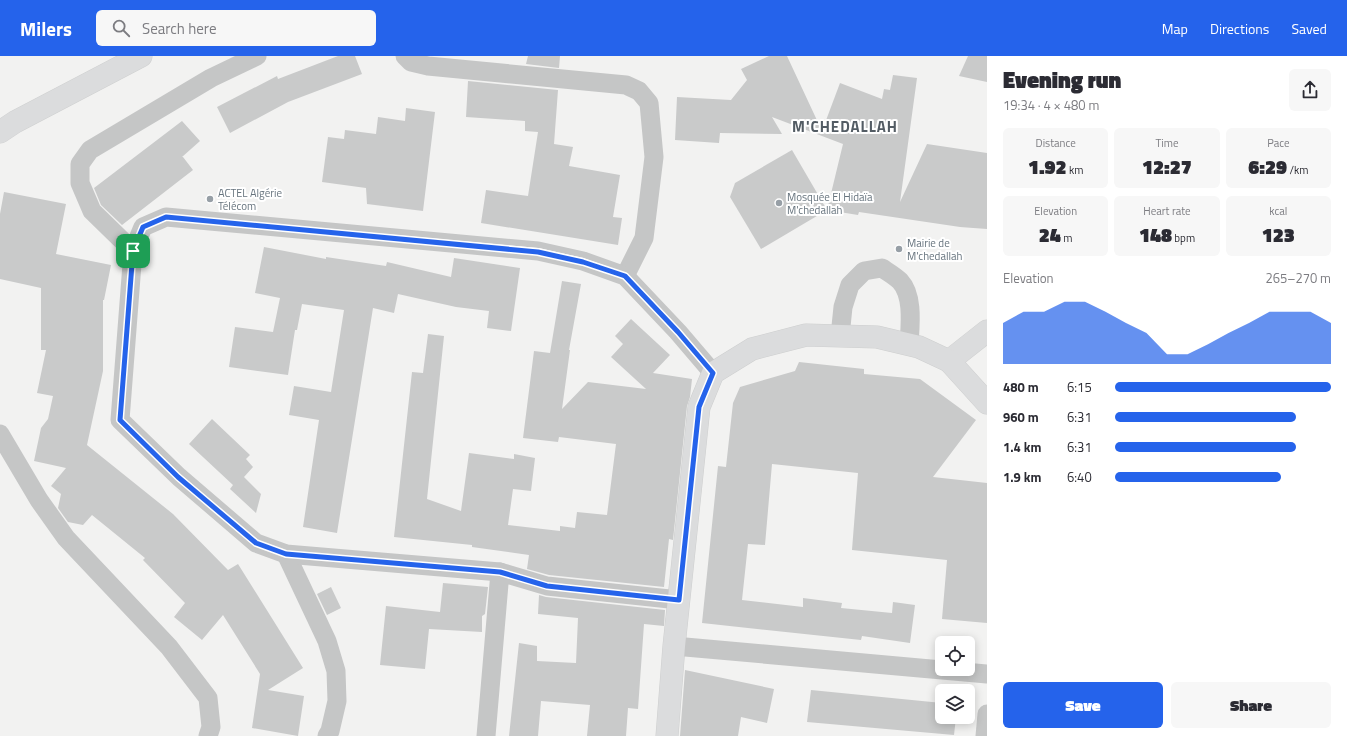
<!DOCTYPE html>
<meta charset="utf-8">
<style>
body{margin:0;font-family:"Titillium Web",sans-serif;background:#f7f7f7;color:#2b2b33;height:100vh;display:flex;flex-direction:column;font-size:15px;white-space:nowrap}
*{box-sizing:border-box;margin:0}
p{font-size:13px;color:#7c7c81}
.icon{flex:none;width:22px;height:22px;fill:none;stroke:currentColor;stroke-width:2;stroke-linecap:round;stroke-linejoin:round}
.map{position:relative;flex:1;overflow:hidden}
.side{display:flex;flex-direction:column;background:#fff;width:360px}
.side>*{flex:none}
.fabs{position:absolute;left:935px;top:580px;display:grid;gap:8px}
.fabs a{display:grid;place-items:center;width:40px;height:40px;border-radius:6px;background:#fff;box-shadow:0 2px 10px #0003;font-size:20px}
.pin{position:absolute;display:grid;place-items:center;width:34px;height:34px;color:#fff;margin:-17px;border-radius:8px;box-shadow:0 2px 6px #0006}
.round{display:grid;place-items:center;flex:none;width:42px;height:42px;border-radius:6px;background:#f7f7f7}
.overview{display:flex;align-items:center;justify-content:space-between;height:68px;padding:0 16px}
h1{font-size:22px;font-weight:800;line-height:30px}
.stats{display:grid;grid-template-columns:repeat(3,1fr);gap:6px;height:68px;padding:4px 16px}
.stats div{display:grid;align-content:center;border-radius:6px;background:#f7f7f7;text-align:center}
.stats b{font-size:20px;font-weight:800}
.stats small{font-size:11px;font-weight:400}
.stats p{font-size:11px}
.chart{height:112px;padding:8px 16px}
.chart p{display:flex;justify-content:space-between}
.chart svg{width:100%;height:72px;margin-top:4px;fill:#2563eb;opacity:.7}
.primary-button{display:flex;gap:8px;margin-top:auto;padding:8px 16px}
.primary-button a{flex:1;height:46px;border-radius:6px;background:#2563eb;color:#fff;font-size:16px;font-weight:800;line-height:46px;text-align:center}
.primary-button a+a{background:#f7f7f7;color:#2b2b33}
ul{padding:0 16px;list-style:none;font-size:13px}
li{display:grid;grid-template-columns:64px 48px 1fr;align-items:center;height:30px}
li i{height:10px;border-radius:5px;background:#2563eb}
header{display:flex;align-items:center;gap:24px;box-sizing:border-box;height:56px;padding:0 20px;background:#2563eb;color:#fff}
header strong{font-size:19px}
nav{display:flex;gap:22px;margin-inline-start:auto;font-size:14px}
.search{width:280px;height:36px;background:#f7f7f7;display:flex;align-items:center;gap:10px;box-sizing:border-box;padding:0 14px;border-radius:6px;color:#7c7c81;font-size:15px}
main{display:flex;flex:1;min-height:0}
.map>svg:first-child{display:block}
</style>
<header>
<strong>Milers</strong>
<div class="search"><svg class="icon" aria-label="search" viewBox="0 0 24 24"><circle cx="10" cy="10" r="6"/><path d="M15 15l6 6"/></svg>Search here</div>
<nav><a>Map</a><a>Directions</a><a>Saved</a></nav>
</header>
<main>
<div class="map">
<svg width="987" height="680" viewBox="0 0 987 680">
<rect width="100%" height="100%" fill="#f2f2f1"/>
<g fill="#c9caca">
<path d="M338 0H355L362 18 288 46 230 77 217 51 277 20 278 23Z"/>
<path d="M528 0H560L559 12 526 8Z"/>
<path d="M769 0H787L822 75 840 27 882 43 884 33 890 34 893 19 917 22 900 146 927 88 987 97V173L960 171 859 156 858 159 827 154 843 88 772 61 782 78 720 77 719 87 675 84 677 41 731 44 747 24 741 13Z"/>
<path d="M968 0H987V26L959 20Z"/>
<path d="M468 25 558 34 554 88 573 91 569 110 620 119 613 161 622 162 618 189 481 167 486 134 528 140 538 76 525 75V65L466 61Z"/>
<path d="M406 52 435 56 423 155 367 148 366 132 322 126 328 81 344 83 345 74 376 78 378 61 405 65Z"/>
<path d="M182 65 200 85 182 101H183L193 114 122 169 101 149 94 132Z"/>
<path d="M792 94 827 154 761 193 730 141 735 127Z"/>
<path d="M4 136 66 148 56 198 111 209 104 244H103V315L87 389 173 458 228 514 238 508 303 612 268 634 304 640 298 680 252 672 260 618 223 559 202 584 174 561 185 547 143 504 145 502 92 459 83 469 68 466 58 452 61 438 51 430 66 412 34 405 41 372 48 363 53 340 37 337 46 294H41V232L0 223V158Z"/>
<path d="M264 191 326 203V201L386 210 387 206 451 221 454 202 520 212 511 275 487 272 489 255 456 251 398 238 394 257 373 252 337 477 303 471 319 364 289 359 294 330 331 336 344 254 302 248 297 274H295L288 319 229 311 235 271 273 276 280 242 255 237Z"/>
<path d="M562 225 581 228 569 294H570L562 353 588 326 646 333 611 301 623 288 615 280 631 263 670 299 653 317 692 323 690 341 687 350 673 484 669 483 664 531 549 519 527 513 529 499 472 491V489L394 481 412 316 423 317 428 278 444 280 427 443 461 455 469 397 514 403V398L535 402 531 435 513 433 508 469 560 475V470L575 472 577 456 607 459 616 388 559 381 558 386 523 382 534 295 550 297Z"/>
<path d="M799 306 864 313V318L920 323 976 364 933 421 987 427V567L942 563 947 504 852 494 858 417 772 408 765 489 748 488 742 544 803 551V542L842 547 841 552 892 557 893 546 915 549 910 587 862 580 861 584 702 567 718 410 726 411 733 347 740 331 795 315Z"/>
<path d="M212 363 250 399 246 403 253 411 244 421 261 438 256 457 230 433 233 429 189 388Z"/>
<path d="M443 527 488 531 485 558 482 560V576L429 573 425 613 380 609 386 550 440 556Z"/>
<path d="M331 531 341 552 327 559 317 538Z"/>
<path d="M539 539 546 541 665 554 664 570 644 568 638 653 628 652 626 680H587L590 649 541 645 538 680H509L519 587 537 590V605L576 607 578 562 538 558Z"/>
<path d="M685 614 774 633 767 667 741 661 738 680H680Z"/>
<path d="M811 634 942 647V661H956L954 679 807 666Z"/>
</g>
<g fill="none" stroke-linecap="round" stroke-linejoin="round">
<defs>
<g id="secondary">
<path d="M0 76 15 66 141 0"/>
<path d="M949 305 987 275"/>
</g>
<path id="primary" d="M667 680 674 590 699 351 713 317 752 293 806 279 877 281 919 291 949 305 987 347"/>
</defs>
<use href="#secondary" stroke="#cfd0d0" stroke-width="23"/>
<use href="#primary" stroke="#cecfcf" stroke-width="23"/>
<g stroke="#c5c6c6" stroke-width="19">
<path d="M405 0 411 6 428 10 626 29 639 35 649 47 654 101 644 182 625 220"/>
<path d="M133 195 92 155 80 127V108L90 94 211 22 257 0"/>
<path d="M840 280 843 251 850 229 864 215 882 212C888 216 895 220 900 225 914 240 910 270 909 289"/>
<path d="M0 378 39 444 66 482 169 591 208 642 211 671 208 680"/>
<path d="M286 498 327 585 336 615 337 645 330 675 327 680"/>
<path d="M679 544 547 530 500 516 286 498 256 487 179 421 120 364 133 195 143 171 166 161 538 195 583 205 625 220 678 276 713 317"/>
<path d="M674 590 987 618"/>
<path d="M486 680 500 516"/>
<path d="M985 680 987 658"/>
</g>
<use href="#secondary" stroke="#dbdcdd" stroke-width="22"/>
<use href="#primary" stroke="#dbdcdd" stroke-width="22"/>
<defs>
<path id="cycleway" d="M679 544 547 530 500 516 286 498 256 487 179 421 120 364 133 195 143 171 166 161 538 195 583 205 625 220 678 276 713 317"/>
</defs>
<use href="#cycleway" stroke="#fff" stroke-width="6"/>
<use href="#cycleway" stroke="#00873e" stroke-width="4"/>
</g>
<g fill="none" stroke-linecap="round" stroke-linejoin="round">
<defs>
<path id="route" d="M166 161 538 196 583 206 625 220 678 276 713 317 699 351 679 544 547 530 500 516 286 498 256 487 178 421 120 364 133 195 143 171Z"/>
</defs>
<use href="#route" stroke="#fff" stroke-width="8"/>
<use href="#route" stroke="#2563eb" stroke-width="5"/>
</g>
<g fill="#979fa6" stroke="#fff" stroke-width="1.5">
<circle cx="210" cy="143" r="4"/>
<circle cx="779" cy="147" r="4"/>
<circle cx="899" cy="193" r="4"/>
</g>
<g text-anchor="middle" stroke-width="4" stroke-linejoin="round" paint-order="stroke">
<g font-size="11" fill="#66737d" stroke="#fff" text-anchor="start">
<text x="218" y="141">ACTEL Algérie<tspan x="218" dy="13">Télécom</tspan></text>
<text x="787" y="145">Mosquée El Hidaïa<tspan x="787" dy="13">M'chedallah</tspan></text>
<text x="907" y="191">Mairie de<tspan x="907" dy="13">M'chedallah</tspan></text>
</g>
<g font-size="15" font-weight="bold" letter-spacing="1" fill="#535c64" stroke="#fff">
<text x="845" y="76">M'CHEDALLAH</text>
</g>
</g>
</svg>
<div class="fabs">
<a><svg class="icon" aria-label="locate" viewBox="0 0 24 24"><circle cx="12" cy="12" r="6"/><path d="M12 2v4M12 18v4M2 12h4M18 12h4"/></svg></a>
<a><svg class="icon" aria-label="layers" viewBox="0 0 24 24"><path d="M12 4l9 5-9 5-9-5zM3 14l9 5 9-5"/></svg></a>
</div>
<div class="pin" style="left:133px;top:195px;background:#1e9e55"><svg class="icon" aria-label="arrive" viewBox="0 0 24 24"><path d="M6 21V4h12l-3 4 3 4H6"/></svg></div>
</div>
<section class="side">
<div class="overview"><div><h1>Evening run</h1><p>19:34 · 4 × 480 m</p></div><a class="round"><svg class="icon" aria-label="share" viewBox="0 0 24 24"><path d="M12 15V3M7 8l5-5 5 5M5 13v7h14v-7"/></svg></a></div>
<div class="stats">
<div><p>Distance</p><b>1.92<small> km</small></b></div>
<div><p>Time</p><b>12:27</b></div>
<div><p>Pace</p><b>6:29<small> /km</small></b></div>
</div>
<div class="stats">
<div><p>Elevation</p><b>24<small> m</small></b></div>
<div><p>Heart rate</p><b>148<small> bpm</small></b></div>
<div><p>kcal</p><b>123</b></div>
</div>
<div class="chart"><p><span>Elevation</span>265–270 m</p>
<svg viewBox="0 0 160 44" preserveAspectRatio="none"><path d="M0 44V19L10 12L20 12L30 6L40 6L50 12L60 19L70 25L80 38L90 38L100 32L110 25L120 19L130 12L140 12L150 12L160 19V44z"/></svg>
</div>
<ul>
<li><b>480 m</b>6:15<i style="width:100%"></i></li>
<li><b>960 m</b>6:31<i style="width:84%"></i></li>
<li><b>1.4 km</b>6:31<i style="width:84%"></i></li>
<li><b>1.9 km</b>6:40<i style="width:77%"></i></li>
</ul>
<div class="primary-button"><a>Save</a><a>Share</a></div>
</section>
</main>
